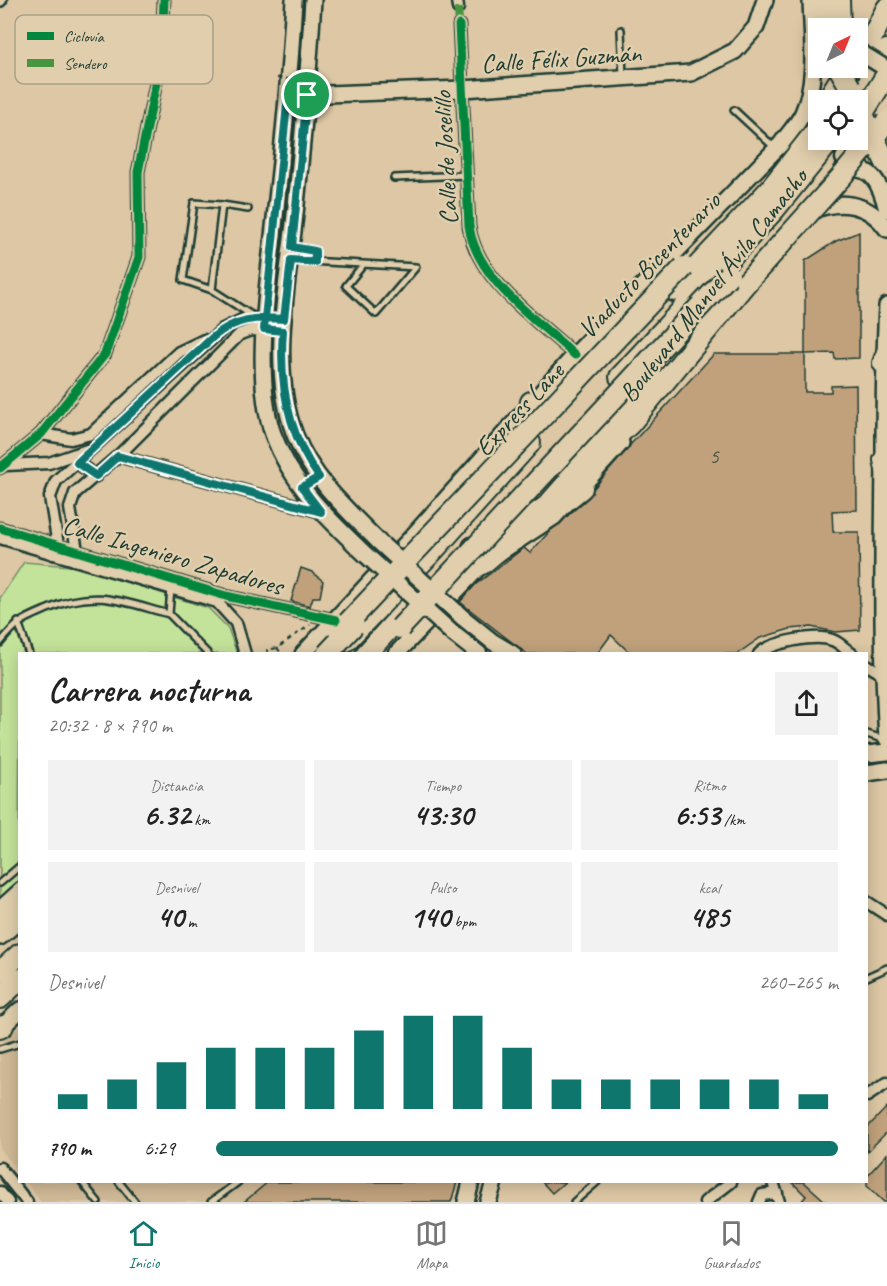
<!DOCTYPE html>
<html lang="es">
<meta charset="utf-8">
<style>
body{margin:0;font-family:Caveat,sans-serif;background:#f2f2f2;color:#222;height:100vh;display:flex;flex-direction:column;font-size:22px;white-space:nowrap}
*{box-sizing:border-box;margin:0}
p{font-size:20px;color:#767676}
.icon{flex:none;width:33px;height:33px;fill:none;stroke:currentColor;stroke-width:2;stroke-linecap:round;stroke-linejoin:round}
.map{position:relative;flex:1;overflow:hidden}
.side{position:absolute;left:18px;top:652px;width:850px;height:531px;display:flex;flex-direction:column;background:#fff;border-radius:0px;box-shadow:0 3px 15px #0003}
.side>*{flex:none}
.needle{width:39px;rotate:43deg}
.fabs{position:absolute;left:808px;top:18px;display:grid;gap:12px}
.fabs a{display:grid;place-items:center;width:60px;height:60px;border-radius:0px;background:#fff;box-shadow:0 3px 15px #0003;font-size:30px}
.pin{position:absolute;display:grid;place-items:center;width:51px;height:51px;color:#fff;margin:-26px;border:3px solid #fff;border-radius:50%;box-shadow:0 2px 6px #0007}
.round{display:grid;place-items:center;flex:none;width:63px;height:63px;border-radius:0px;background:#f2f2f2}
.summary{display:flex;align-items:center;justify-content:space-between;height:102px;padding:0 30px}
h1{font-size:33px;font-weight:700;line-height:45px}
.metrics{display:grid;grid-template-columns:repeat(3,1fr);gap:9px;height:102px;padding:6px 30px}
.metrics div{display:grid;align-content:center;border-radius:0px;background:#f2f2f2;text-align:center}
.metrics b{font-size:30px;font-weight:700}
.metrics small{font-size:16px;font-weight:400}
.metrics p{font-size:16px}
.chart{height:168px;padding:12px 30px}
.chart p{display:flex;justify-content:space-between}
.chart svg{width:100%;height:108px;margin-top:6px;stroke:#0f766e;stroke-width:6}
ul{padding:0 30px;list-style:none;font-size:20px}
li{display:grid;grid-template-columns:96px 72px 1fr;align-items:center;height:45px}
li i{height:15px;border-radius:8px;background:#0f766e}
.tab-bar{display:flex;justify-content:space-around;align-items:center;height:84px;border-top:2px solid #e0e0e0;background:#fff;font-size:16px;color:#767676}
.tab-bar a{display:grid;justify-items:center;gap:3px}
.tab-bar .current{color:#0f766e}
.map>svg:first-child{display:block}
</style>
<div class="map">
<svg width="887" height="1202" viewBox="0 0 887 1202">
<rect width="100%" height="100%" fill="#ddc7a4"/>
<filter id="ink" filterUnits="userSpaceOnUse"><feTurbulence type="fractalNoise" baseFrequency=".0167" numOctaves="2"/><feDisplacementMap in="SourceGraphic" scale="12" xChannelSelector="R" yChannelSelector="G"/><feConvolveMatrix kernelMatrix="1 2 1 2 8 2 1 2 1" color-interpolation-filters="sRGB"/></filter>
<g filter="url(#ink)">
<g fill="#d0b996">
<path d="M19 1027V1174L0 1148V1045Z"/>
<path d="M26 1182H459L453 1202H41Z"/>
</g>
<path fill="#c4e39a" stroke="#729067" stroke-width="1.5" d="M24 562 80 567 208 608 228 628 237 654H20L19 881 0 899V598Z"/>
<g fill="#c0a17b" stroke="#1f3d34" stroke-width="1.5">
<path d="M859 232V358L835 359 834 353 805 354V261L836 241Z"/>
<path d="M714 354H805V392H831V386L856 385 857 510 832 511 833 532H859L860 630 836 632 811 627 790 629 760 638 737 654H631L611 635 597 654H527L460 602 475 585 517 553 524 548 530 553 550 531 589 497 594 488 631 444Z"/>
<path d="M301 568 312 572 323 581 320 597H313L310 606 291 601Z"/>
<path d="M887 1107V1132L867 1152V1128Z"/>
<path d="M887 1154V1202H884L867 1186V1176Z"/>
<path d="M268 1182H457L451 1202H244Z"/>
<path d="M542 1182H565L552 1193Z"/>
<path d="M792 1182H804L826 1202H801L806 1196Z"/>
</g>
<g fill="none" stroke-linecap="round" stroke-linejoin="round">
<defs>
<g id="lane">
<path d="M621 30 623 76"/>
<path d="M734 110 775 148"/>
<path d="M394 178 467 175"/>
<path d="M222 205 248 209"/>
<path d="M293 247 315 251V262"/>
<path d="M291 260 416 267 376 314 346 286 363 265"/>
<path d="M212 290 222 205 194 203 183 280 212 290 256 318 255 330"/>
<path d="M171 588 169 614 208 654"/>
<path d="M18 622 29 654"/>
<path d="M0 643C18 621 22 620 48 609 94 588 123 602 169 614"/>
<path d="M867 734 886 740"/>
<path d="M0 883 20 866"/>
<path d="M867 977 887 968"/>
<path d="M0 1049 20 1043"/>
<path d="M82 1182 98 1202"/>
<path d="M119 1182 135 1202"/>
<path d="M211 1202 238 1182"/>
<path d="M574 1202 597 1182"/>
</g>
<g id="street">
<path d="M457 0 458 8"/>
<path d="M0 1 1 0"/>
<path d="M459 25 469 226C476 279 537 320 575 355"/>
<path d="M41 434 71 439 91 434 179 352 204 340"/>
<path d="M118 456 321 512"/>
<path d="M77 463 96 476"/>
<path d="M6 465 49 463 87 450"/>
<path d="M0 468 41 434 105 354 139 257 138 172 162 53 164 0"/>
<path d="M0 528 226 596 336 620"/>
<path d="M0 538 217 602 236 623 245 654"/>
<path d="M53 554 58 545 50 497 56 481 223 329 246 318 284 319"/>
<path d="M74 560 77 551 70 508 75 493 118 456 240 334 251 330 283 331"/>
<path d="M759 654C771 642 816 634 832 640 839 642 846 650 852 654"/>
<path d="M867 665 883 674"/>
<path d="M867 902 887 915"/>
<path d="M0 906 20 888"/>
<path d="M867 1096 887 1083"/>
<path d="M0 1168 27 1202"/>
<path d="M773 1182 779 1202"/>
<path d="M0 1192 8 1202"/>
<path d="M705 1202 731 1182"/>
<path d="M759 1202 762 1195 777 1193"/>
</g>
<g id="secondary">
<path d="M294 0C290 70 284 139 276 208 270 271 252 375 273 434 291 484 328 519 366 555"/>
<path d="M313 0C309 68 303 136 296 205 289 278 268 365 295 435 312 478 347 510 379 542"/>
<path d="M300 95 463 89 691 73 735 51 756 27 765 0"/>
<path d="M842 171C872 161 881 186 887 210"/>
<path d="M811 211C839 199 868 202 887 229"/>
<path d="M887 306C884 358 884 409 884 461 883 554 881 646 887 739"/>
<path d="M462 617 493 642 513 654"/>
<path d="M451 632 479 654"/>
<path d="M303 654 411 538 575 355 781 144C788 134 798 124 803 113 818 79 812 36 811 0"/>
<path d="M396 654 482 564 554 517 621 443"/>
<path d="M867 754 887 752"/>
<path d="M867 773 887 770"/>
<path d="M0 937 20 920"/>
<path d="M0 1029 20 1010"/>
<path d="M466 1202 471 1182"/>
<path d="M488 1202 494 1182"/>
</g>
<path id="primary" d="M844 158 857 140"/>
<g id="highway">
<path d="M824 0 825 28"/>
<path d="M839 0 840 28"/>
<path d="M858 65 887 8"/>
<path d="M827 100 847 68"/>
<path d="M858 101 887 50"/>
<path d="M674 291 771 188 819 127"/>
<path d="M633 297 672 286"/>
<path d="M883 363 887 352"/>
<path d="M620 377 775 209 831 140"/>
<path d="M525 441 531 402"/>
<path d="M884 460 887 474"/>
<path d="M561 465 575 458 653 379"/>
<path d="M558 507 582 488"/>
<path d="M473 547 505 536 547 506 570 480 630 424 746 283"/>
<path d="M482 564 512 539"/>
<path d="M346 641 433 551 530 443"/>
<path d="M366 654 407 609"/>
<path d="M0 921 20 905"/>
<path d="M0 972 20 954"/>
<path d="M0 998 20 979"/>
<path d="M0 1028 3 1026"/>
</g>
</defs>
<use href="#lane" stroke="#1f3d34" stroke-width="10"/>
<use href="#street" stroke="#1f3d34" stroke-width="15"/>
<use href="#secondary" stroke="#1f3d34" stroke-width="20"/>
<use href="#primary" stroke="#1f3d34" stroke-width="21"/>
<use href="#highway" stroke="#1f3d34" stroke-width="24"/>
<g stroke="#1f3d34" stroke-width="2" stroke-dasharray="4.5 4.5" stroke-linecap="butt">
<path d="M277 648 282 654"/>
<path d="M268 654 267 650 277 648 310 625"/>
</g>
<use href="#lane" stroke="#e0ceac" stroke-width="5"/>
<use href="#street" stroke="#e0ceac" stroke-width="10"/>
<use href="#secondary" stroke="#e0ceac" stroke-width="15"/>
<use href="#primary" stroke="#e0ceac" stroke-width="16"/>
<use href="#highway" stroke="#e0ceac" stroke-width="20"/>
<defs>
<g id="secondary-bridge">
<path d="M858 51 887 69"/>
<path d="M379 542 462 617"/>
<path d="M366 555 451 632"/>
</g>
<g id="highway-bridge">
<path d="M839 68 850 87"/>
<path d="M858 104 886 163"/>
<path d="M858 121 887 74"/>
<path d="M746 283 843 175 887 121"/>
<path d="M400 628 729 275"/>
<path d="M339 632 684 267"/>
<path d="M327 654 354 625"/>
</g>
</defs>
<use href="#secondary-bridge" stroke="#1f3d34" stroke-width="20" stroke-linecap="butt"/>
<use href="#highway-bridge" stroke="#1f3d34" stroke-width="24" stroke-linecap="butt"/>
<path stroke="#1f3d34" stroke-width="2" stroke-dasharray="4.5 4.5" stroke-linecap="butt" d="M277 78 319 81"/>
<use href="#secondary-bridge" stroke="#e0ceac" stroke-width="15"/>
<use href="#highway-bridge" stroke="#e0ceac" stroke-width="20"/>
<path stroke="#479441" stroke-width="8" stroke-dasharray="15 8" stroke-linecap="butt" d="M458 8 459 25"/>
<defs>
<g id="cycleway">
<path d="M459 25 469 226C476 279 537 320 575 355"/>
<path d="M118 456 321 512"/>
<path d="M0 468 41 434 105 354 139 257 138 172 162 53 164 0"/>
<path d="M0 528 226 596 336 620"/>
</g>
</defs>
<use href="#cycleway" stroke="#e0ceac" stroke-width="13"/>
<use href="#cycleway" stroke="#00873e" stroke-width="9"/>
</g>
</g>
<g fill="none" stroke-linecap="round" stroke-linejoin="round" filter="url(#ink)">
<defs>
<path id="route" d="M307 95 292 247 315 251V262L291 260 284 319C256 317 236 318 213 337L77 463 96 476 118 456 321 512 302 487 319 477C287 433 279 383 283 331L264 329 265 318 288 95H307"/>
</defs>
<use href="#route" stroke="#fff" stroke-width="12"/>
<use href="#route" stroke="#0f766e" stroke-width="8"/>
</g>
<g text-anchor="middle" stroke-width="5" stroke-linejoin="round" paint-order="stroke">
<g font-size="22" fill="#475646">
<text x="714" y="463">5</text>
</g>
<g font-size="26" fill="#1f3d34" stroke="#e0ceac">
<text transform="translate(561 58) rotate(-4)" y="9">Calle Félix Guzmán</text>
<text transform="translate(445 158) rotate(-93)" y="9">Calle de Joselillo</text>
<text transform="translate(649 265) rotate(-46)" y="9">Viaducto Bicentenario</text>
<text transform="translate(713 285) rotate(-52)" y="9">Boulevard Manuel Ávila Camacho</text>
<text transform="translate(519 409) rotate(-47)" y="9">Express Lane</text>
<text transform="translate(173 555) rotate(16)" y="9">Calle Ingeniero Zapadores</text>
</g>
</g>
<rect x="15" y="15" width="198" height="69" rx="9" fill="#e0ceac" stroke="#a6a288" stroke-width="1.5"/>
<rect x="27" y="32" width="27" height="8" fill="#00873e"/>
<rect x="27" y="59" width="27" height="8" fill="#479441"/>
<g font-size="16" fill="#1f3d34">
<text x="64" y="42">Ciclovía</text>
<text x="64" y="69">Sendero</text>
</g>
</svg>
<div class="fabs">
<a><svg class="needle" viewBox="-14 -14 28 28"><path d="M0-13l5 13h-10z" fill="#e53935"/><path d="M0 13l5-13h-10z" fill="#767676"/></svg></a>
<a><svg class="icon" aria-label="locate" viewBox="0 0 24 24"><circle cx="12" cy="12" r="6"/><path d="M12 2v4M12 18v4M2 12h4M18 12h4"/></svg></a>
</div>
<div class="pin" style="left:307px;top:95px;background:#1e9e55"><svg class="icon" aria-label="arrive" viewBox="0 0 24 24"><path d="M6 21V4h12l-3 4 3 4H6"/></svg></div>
<section class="side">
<div class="summary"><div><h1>Carrera nocturna</h1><p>20:32 · 8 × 790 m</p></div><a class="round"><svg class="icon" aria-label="share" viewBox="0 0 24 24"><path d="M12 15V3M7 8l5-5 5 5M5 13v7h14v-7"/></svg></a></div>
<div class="metrics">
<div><p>Distancia</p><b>6.32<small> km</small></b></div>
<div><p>Tiempo</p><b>43:30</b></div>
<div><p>Ritmo</p><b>6:53<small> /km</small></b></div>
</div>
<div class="metrics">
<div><p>Desnivel</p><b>40<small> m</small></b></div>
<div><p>Pulso</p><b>140<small> bpm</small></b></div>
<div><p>kcal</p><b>485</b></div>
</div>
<div class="chart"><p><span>Desnivel</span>260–265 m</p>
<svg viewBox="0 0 160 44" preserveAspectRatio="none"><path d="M5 44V38M15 44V32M25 44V25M35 44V19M45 44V19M55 44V19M65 44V12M75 44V6M85 44V6M95 44V19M105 44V32M115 44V32M125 44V32M135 44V32M145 44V32M155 44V38"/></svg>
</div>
<ul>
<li><b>790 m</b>6:29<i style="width:100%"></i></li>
</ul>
</section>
</div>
<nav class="tab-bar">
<a class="current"><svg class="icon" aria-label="home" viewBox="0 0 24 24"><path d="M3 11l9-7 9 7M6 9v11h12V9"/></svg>Inicio</a>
<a><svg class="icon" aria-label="map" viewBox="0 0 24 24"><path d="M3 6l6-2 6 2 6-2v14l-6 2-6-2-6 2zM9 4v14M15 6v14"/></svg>Mapa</a>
<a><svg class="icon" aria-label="saved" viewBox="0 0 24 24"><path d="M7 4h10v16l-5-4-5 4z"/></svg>Guardados</a>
</nav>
